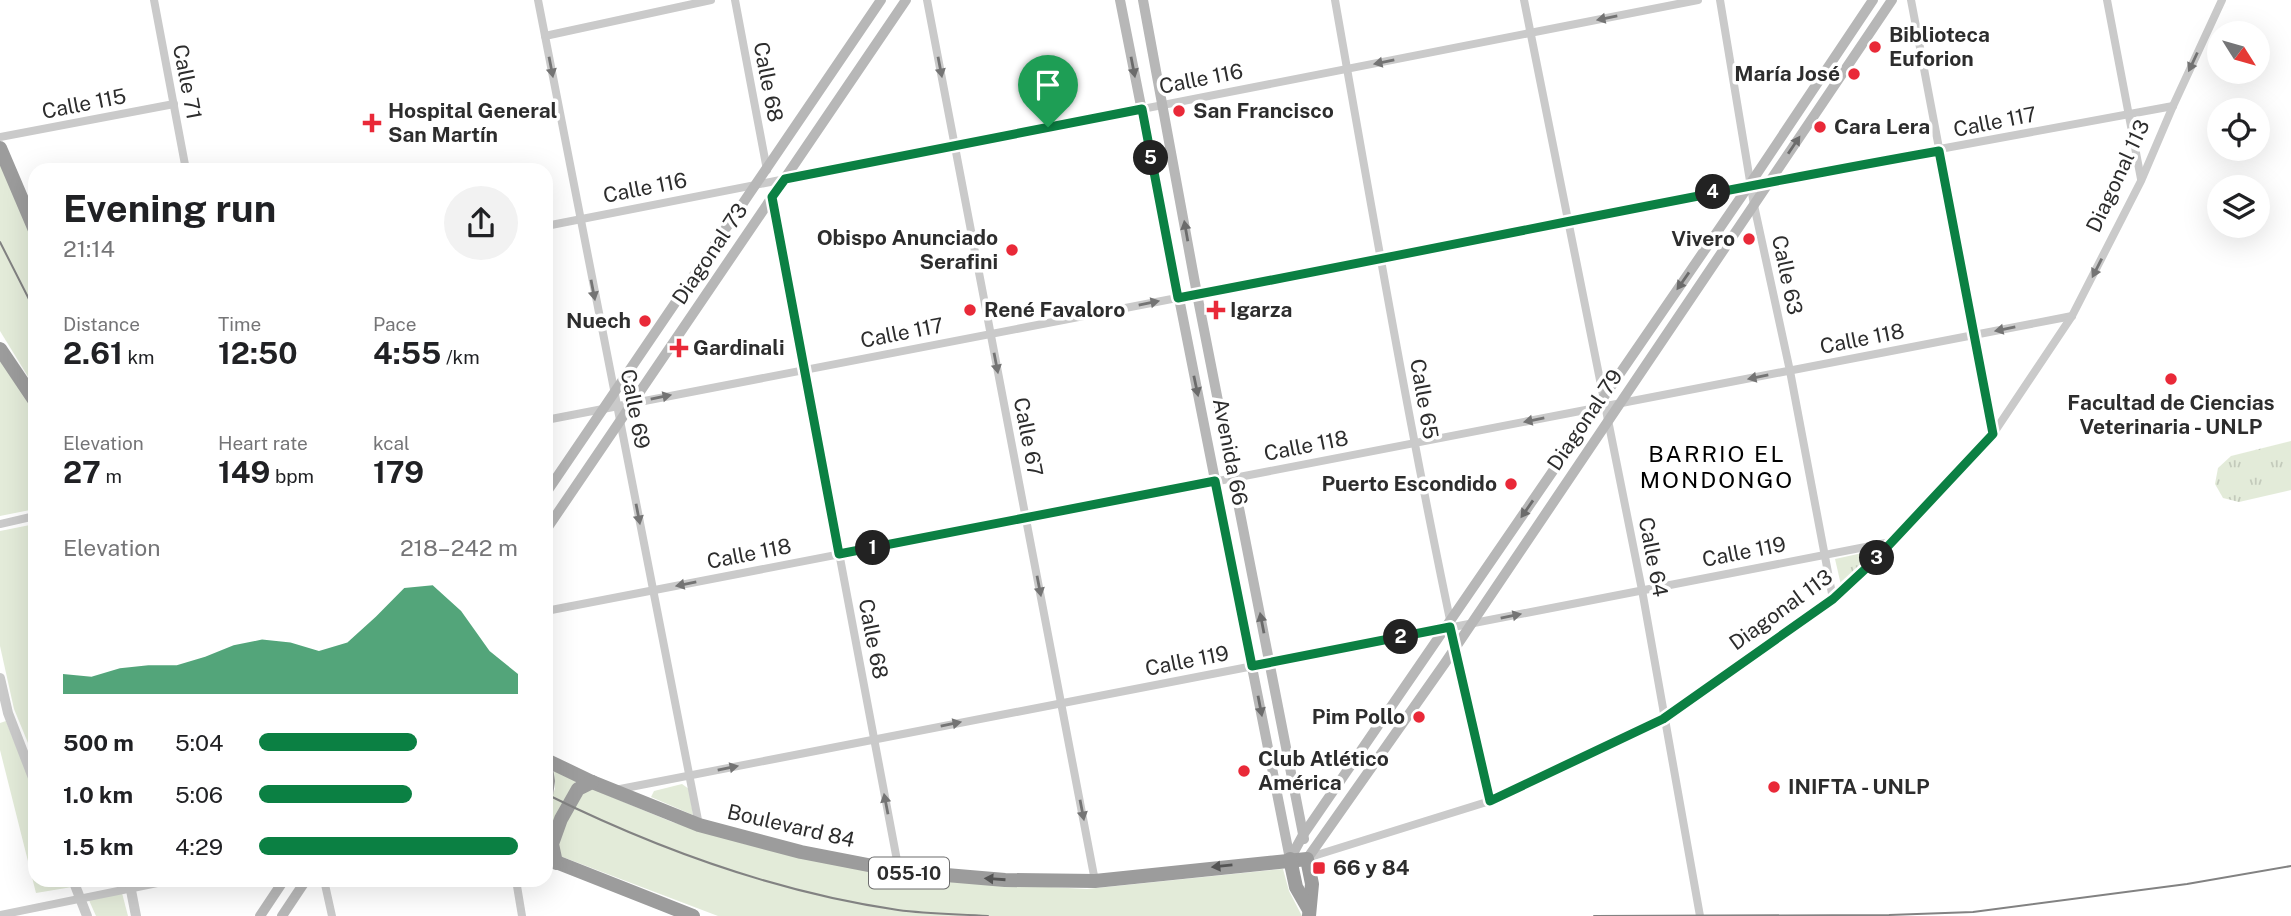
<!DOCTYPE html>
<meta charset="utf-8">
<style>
body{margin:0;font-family:"Public Sans",sans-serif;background:#f2f2f2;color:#202124;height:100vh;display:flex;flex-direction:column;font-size:26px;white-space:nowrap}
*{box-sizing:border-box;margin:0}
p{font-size:23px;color:#757577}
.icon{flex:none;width:38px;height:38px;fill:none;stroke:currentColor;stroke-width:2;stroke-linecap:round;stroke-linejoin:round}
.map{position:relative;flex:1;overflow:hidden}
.drawer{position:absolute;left:28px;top:163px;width:525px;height:724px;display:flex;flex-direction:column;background:#fff;border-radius:21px;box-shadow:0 7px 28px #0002}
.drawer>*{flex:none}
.needle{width:46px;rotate:127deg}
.controls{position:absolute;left:2207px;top:21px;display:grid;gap:14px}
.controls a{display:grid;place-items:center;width:63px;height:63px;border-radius:50%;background:#fff;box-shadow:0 7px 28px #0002;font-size:35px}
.pin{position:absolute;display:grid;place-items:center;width:60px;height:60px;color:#fff;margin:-72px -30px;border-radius:50% 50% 50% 0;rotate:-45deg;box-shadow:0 0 7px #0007}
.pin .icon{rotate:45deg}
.km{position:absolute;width:35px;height:35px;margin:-18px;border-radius:50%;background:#222;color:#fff;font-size:19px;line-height:35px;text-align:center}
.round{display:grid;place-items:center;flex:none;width:74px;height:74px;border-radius:37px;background:#f2f2f2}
.head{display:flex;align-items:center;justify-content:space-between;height:119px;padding:0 35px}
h1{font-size:38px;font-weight:700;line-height:52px}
.figures{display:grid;grid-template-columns:repeat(3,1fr);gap:10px;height:119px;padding:7px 35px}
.figures div{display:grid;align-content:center}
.figures b{font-size:30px;font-weight:700}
.figures small{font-size:19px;font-weight:400}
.figures p{font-size:19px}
.chart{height:196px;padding:14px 35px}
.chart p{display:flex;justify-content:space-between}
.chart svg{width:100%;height:126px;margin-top:7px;fill:#0b8043;opacity:.7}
ul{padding:0 35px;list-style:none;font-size:23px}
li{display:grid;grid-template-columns:112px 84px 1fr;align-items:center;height:52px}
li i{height:18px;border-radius:9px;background:#0b8043}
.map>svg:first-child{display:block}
</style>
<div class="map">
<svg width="2291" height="916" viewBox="0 0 2291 916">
<defs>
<pattern id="park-tufts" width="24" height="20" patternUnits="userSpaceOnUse" patternTransform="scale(1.75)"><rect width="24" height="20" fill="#e3ebd9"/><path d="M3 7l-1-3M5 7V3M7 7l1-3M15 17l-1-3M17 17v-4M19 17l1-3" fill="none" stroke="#c3cabb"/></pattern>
</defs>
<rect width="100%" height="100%" fill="#fff"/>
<g fill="#e3ebd9">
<path d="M0 164 35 243V388L0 331Z"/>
<path d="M0 356 35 409V509L0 516Z"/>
<path d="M35 524V760L14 709 0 646V531Z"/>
<path d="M6 721 35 794V880H69L72 887 36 893 0 750V723Z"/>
<path d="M554 770 576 781 546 847V810L555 789Z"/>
<path d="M682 784 689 789 693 815 651 797 654 791Z"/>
<path d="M590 788 672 822 745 844 913 880 1087 889 1283 869 1289 891 1302 916H718L560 856 555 850 577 795Z"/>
<path d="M122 893 128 916H96L88 898Z"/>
</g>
<g fill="url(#park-tufts)">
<path d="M2291 441V490L2239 502 2223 498 2215 484 2218 468 2231 456Z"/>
<path d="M1876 550 1841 585 1835 559Z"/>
</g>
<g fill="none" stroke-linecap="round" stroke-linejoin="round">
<g stroke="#cacaca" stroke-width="8">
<path d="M154 0 186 170"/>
<path d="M538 0 699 825"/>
<path d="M735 0 767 170"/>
<path d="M927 0 1095 881"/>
<path d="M1335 0C1382 268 1428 536 1490 801"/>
<path d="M1524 0 1642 590 1700 916"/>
<path d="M1720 0 1754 205 1790 371 1833 599"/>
<path d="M1911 0 1993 434"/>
<path d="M2107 0 2141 179"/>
<path d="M545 36 711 0"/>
<path d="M0 137 174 104"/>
<path d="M772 197 899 871"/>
<path d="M546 226 1698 0"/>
<path d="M546 420 1570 222 1750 184 2173 106"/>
<path d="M0 524 35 516"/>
<path d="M546 611 2072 316"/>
<path d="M615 790 1891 542"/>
<path d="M1307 858 1490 801 1663 719 1747 662 1852 583 1993 434 2072 316 2141 181 2173 106 2222 0"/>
<path d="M324 880 332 916"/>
<path d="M516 880 522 916"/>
<path d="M0 915 172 880"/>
</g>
<g stroke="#cacaca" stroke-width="10">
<path d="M0 678 8 713 35 783"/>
<path d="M73 880 87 916"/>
<path d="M129 880 136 916"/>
</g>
<g stroke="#b7b7b7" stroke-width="10">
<path d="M1120 0 1290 859"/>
<path d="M1143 0 1197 294 1304 839"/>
<path d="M546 493 881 0"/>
<path d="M546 530 906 0"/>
<path d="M1290 859 1303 835 1750 184 1873 0"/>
<path d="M1307 859 1445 663 1892 0"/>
<path d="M260 916 284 880"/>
<path d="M282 916 306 880"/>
</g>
<g stroke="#9c9c9c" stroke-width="14">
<path d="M0 148 35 230"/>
<path d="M0 349 35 401"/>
<path d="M546 760 592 782 699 825 801 852 899 871 1005 880 1095 881 1307 859 1312 884 1309 916"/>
<path d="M546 768 548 781 546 795"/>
<path d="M546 858 693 916"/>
<path d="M1290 859 1296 887 1308 908"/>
<path d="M556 863 552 844 561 819 578 789 592 782"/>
</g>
<g stroke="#828282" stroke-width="2">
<path d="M0 242 35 311"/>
<path d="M546 794C657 849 775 892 898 910 928 914 958 914 988 916"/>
<path d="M1594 916 1889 915 1973 912 2187 884 2291 866"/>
</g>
</g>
<defs><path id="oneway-solid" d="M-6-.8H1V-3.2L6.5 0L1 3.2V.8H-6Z" transform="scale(1.75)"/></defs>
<g fill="#747474">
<use href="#oneway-solid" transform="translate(1607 18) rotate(169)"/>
<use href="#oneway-solid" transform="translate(1384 62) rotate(169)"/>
<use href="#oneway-solid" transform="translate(2193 62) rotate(115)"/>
<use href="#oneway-solid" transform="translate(551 67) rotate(79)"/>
<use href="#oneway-solid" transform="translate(940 67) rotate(79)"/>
<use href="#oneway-solid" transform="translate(2097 268) rotate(117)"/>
<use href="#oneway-solid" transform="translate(593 290) rotate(79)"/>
<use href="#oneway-solid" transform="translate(1149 303) rotate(-11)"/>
<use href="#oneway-solid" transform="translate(2005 329) rotate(169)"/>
<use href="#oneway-solid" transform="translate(996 363) rotate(79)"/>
<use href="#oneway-solid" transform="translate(1758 377) rotate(169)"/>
<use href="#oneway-solid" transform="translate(661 397) rotate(-11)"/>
<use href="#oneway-solid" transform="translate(1534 420) rotate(169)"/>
<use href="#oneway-solid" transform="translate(638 514) rotate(79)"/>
<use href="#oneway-solid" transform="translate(686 584) rotate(169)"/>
<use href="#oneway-solid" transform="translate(1039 586) rotate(79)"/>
<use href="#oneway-solid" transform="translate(1511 616) rotate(-11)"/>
<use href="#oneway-solid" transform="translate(951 724) rotate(-11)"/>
<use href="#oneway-solid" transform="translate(728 768) rotate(-11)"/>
<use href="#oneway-solid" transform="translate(886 804) rotate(-101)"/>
<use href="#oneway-solid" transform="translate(1082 810) rotate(79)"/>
</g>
<g fill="#6b6b6b">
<use href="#oneway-solid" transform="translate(1133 67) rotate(79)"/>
<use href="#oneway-solid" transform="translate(1794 145) rotate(-56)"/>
<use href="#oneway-solid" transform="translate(1186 231) rotate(-100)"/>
<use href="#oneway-solid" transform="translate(1683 281) rotate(125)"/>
<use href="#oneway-solid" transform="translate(1196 386) rotate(78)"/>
<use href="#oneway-solid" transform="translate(1527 509) rotate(125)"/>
<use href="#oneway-solid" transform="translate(1262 623) rotate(-101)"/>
<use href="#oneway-solid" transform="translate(1260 706) rotate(79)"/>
</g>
<g fill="#545454">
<use href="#oneway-solid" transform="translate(1222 866) rotate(174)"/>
<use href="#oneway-solid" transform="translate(995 879) rotate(-176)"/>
</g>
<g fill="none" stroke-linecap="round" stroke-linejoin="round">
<defs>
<path id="route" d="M1142 109 1178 298C1432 250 1685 196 1939 151L1993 434 1875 560 1833 599 1663 719 1490 801 1450 627 1252 666 1215 481 839 554 772 197 785 179Z"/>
</defs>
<use href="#route" stroke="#fff" stroke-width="14"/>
<use href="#route" stroke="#0b8043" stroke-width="9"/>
</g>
<g fill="#e92938" stroke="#fff" stroke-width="2.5">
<circle cx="1875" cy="47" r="7"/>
<circle cx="1854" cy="74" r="7"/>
<circle cx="1179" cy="111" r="7"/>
<path d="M368.5 112.5h7v7h7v7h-7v7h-7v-7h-7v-7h7z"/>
<circle cx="1820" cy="127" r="7"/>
<circle cx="1749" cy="239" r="7"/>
<circle cx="1012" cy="250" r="7"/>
<circle cx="970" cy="310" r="7"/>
<path d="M1212.5 299.5h7v7h7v7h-7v7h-7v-7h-7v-7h7z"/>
<circle cx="645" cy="321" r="7"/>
<path d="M675.5 337.5h7v7h7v7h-7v7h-7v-7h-7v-7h7z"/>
<circle cx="2171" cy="379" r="7"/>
<circle cx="1511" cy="484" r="7"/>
<circle cx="1419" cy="717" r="7"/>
<circle cx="1244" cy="771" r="7"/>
<circle cx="1774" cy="787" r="7"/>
<rect x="1312" y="861" width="14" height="14" rx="3.5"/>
</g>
<g text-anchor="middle" stroke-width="7" stroke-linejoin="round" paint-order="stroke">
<rect fill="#fff" stroke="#6c6c6c" stroke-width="2" x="869" y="857.5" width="80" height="31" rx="5"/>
<g font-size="19" font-weight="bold" fill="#2d2d2d">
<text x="909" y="880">055-10</text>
</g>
<g font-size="21" font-weight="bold" fill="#2d2d2d" stroke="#fff" text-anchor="start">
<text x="1889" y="42">Biblioteca<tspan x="1889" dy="24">Euforion</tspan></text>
<text x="1840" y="81" text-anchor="end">María José</text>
<text x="388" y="118">Hospital General<tspan x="388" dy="24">San Martín</tspan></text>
<text x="1193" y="118">San Francisco</text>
<text x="1834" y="134">Cara Lera</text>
<text x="998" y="245" text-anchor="end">Obispo Anunciado<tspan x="998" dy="24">Serafini</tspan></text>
<text x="1735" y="246" text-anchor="end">Vivero</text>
<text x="984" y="317">René Favaloro</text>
<text x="1230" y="317">Igarza</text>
<text x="631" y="328" text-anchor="end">Nuech</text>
<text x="693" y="355">Gardinali</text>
<text x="2171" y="410" text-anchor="middle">Facultad de Ciencias<tspan x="2171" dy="24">Veterinaria - UNLP</tspan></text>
<text x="1497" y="491" text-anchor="end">Puerto Escondido</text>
<text x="1405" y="724" text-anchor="end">Pim Pollo</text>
<text x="1258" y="766">Club Atlético<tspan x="1258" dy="24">América</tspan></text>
<text x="1788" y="794">INIFTA - UNLP</text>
<text x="1333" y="875">66 y 84</text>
</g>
<g font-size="21" fill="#2d2d2d" stroke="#fff">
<text transform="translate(1201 79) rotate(-11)" y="7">Calle 116</text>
<text transform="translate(187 82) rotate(79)" y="7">Calle 71</text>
<text transform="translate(768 82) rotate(79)" y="7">Calle 68</text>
<text transform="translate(84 104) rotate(-11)" y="7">Calle 115</text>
<text transform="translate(1995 122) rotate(-11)" y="7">Calle 117</text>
<text transform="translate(2118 176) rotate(-65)" y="7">Diagonal 113</text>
<text transform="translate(645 188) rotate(-11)" y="7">Calle 116</text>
<text transform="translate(710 254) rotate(-56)" y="7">Diagonal 73</text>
<text transform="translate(1787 275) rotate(78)" y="7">Calle 63</text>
<text transform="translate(902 333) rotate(-11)" y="7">Calle 117</text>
<text transform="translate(1862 339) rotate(-11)" y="7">Calle 118</text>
<text transform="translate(1424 399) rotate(80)" y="7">Calle 65</text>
<text transform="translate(635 409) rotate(79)" y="7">Calle 69</text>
<text transform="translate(1585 420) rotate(-56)" y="7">Diagonal 79</text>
<text transform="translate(1028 437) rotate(79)" y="7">Calle 67</text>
<text transform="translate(1306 446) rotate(-11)" y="7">Calle 118</text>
<text transform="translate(1230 452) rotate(79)" y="7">Avenida 66</text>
<text transform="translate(1744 552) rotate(-11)" y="7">Calle 119</text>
<text transform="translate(749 554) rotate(-11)" y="7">Calle 118</text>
<text transform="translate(1653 557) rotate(79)" y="7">Calle 64</text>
<text transform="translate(1781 610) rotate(-36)" y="7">Diagonal 113</text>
<text transform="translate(873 639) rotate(79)" y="7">Calle 68</text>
<text transform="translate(1187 661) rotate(-11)" y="7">Calle 119</text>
<text transform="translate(791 826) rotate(13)" y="7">Boulevard 84</text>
</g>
<g font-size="23" letter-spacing="2" fill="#000" stroke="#fff">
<text x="1717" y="462">BARRIO EL<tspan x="1717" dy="26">MONDONGO</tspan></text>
</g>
</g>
</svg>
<div class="controls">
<a><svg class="needle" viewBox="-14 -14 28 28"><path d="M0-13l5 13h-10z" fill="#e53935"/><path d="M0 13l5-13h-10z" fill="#757577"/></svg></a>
<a><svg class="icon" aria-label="locate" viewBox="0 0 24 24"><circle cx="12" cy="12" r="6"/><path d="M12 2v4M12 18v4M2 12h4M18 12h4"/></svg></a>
<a><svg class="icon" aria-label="layers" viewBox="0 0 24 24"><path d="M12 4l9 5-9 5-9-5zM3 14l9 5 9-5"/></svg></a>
</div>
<div class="pin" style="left:1048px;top:127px;background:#1e9e55"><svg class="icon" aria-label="arrive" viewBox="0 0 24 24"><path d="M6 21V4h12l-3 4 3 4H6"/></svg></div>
<b class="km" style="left:873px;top:548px">1</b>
<b class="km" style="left:1401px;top:637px">2</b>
<b class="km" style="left:1877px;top:558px">3</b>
<b class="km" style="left:1713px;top:192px">4</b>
<b class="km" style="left:1151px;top:158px">5</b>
<section class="drawer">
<div class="head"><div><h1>Evening run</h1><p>21:14</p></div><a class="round"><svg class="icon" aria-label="share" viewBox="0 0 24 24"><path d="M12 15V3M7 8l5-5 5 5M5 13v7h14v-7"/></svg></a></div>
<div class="figures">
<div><p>Distance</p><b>2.61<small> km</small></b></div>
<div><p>Time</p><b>12:50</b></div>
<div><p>Pace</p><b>4:55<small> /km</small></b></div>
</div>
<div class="figures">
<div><p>Elevation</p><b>27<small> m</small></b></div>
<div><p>Heart rate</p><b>149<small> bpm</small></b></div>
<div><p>kcal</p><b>179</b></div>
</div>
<div class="chart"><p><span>Elevation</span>218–242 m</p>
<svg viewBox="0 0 160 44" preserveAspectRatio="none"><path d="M0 44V37L10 38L20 35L30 34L40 34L50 31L60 27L70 25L80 26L90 29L100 26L110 17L120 7L130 6L140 15L150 29L160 37V44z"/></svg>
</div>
<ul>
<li><b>500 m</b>5:04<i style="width:61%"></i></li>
<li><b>1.0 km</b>5:06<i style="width:59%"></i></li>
<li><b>1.5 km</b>4:29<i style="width:100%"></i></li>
</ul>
</section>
</div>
